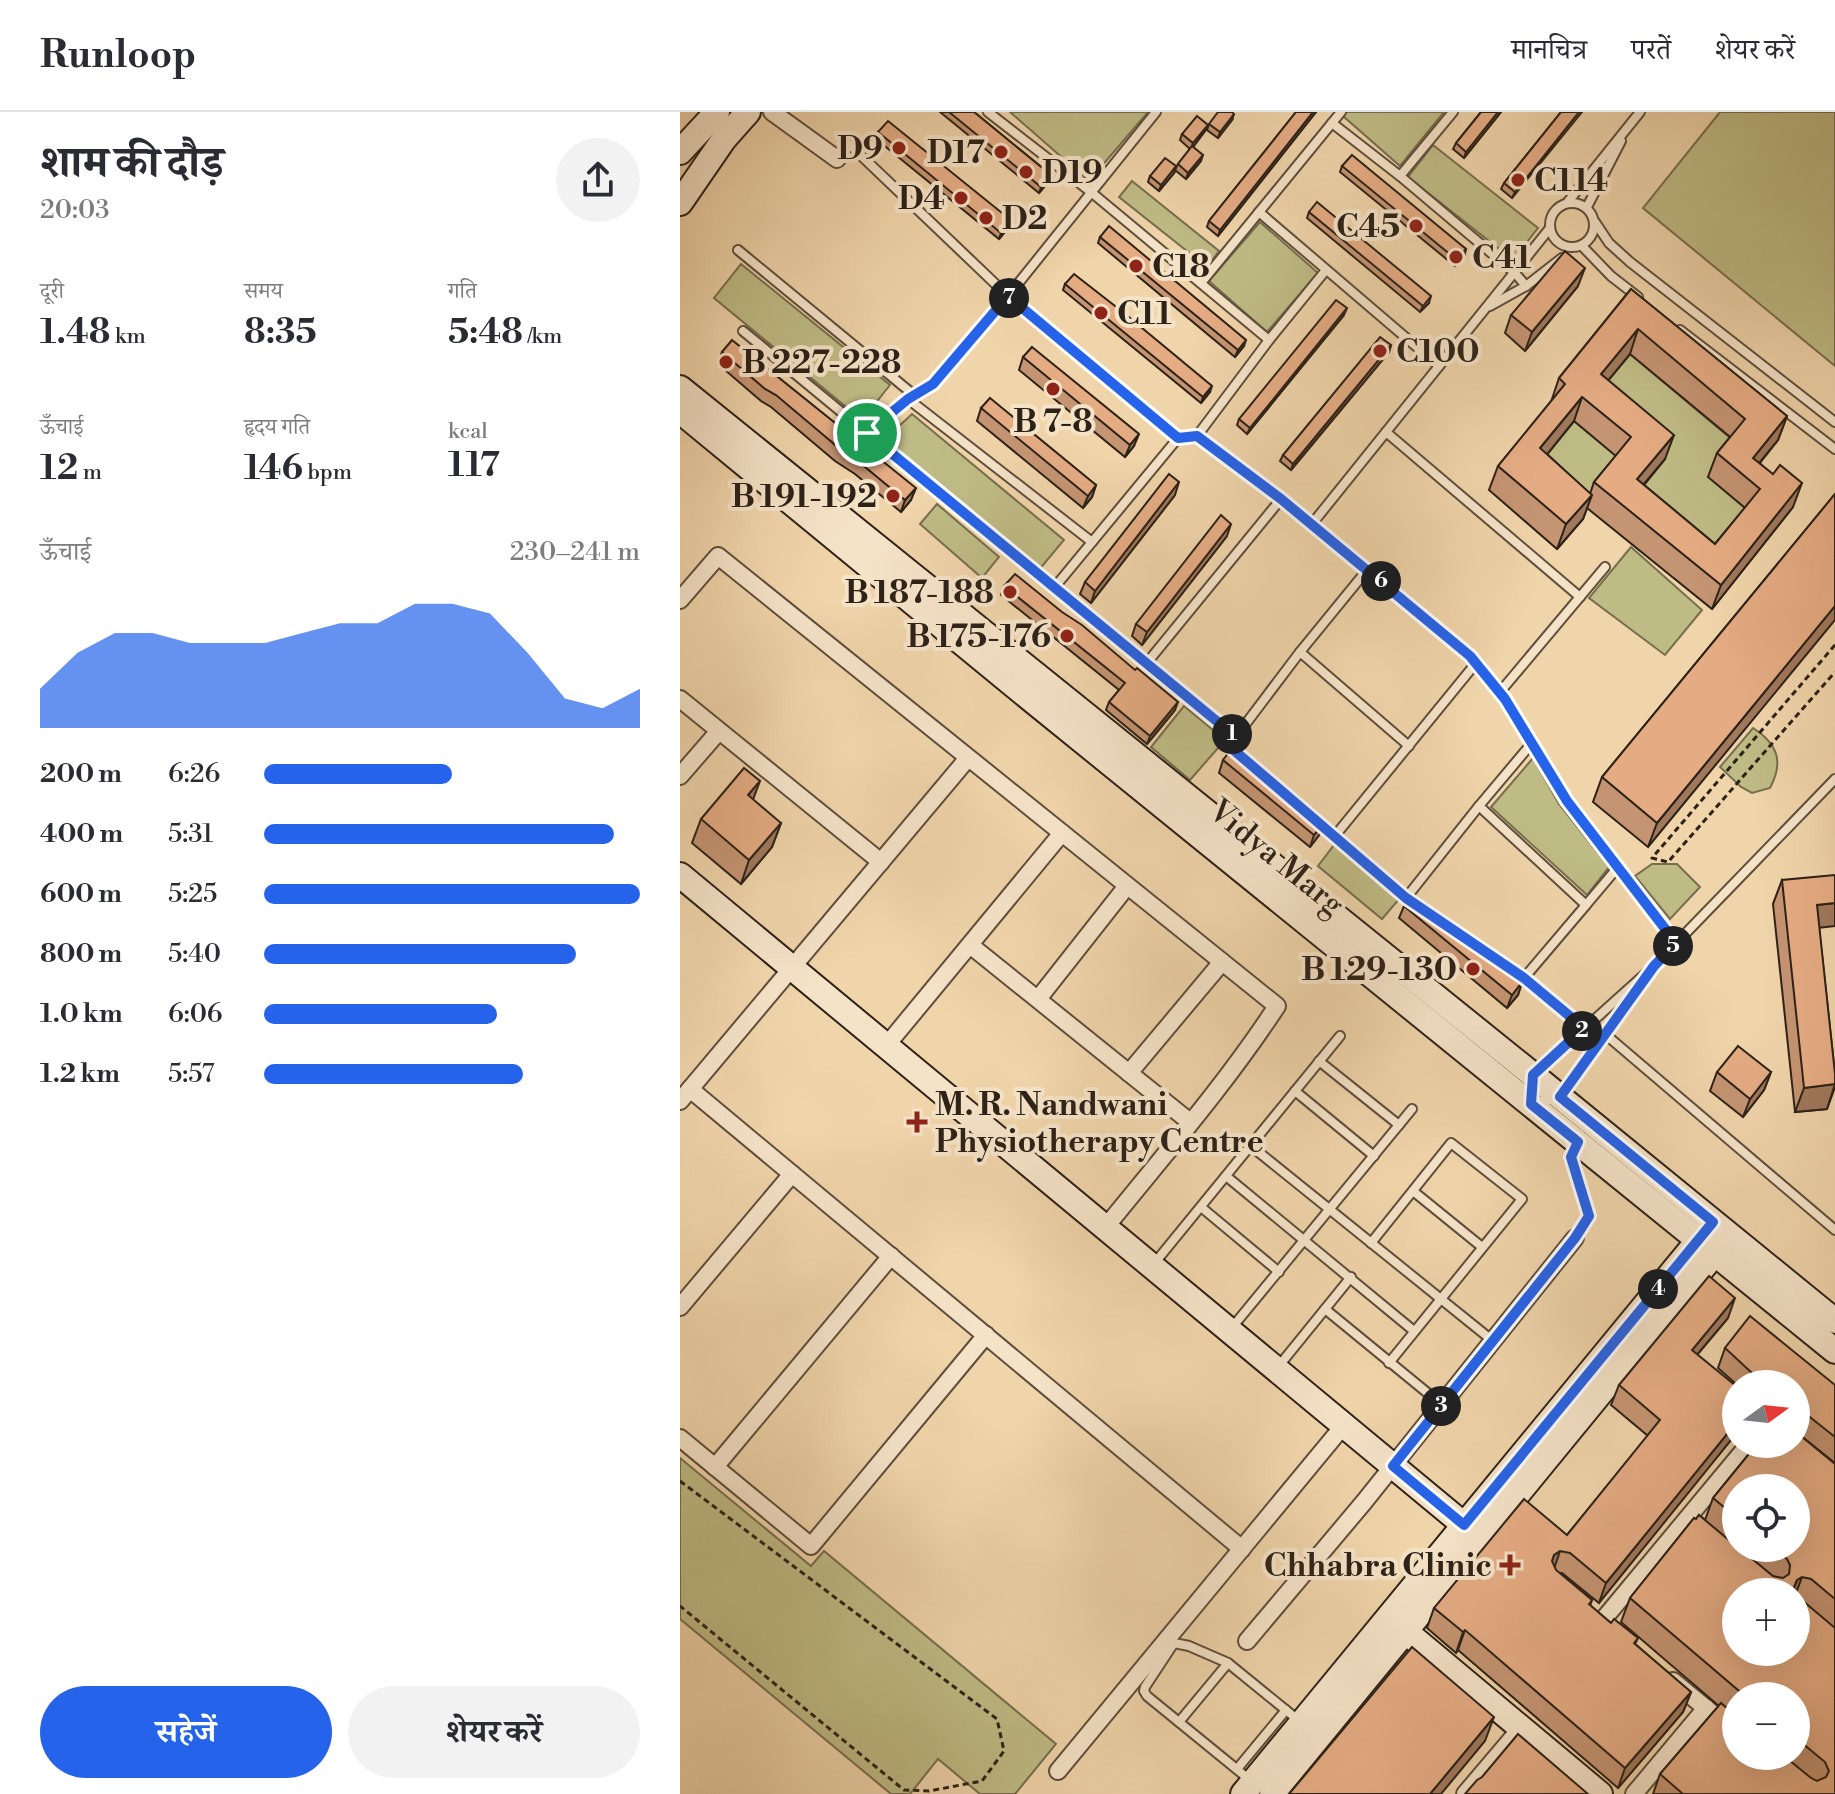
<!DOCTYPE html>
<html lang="hi">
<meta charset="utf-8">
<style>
body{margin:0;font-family:"Libre Bodoni","Noto Serif Devanagari",serif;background:#f2f2f3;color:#2b2b33;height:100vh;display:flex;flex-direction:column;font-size:30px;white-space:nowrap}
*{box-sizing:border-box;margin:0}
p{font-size:26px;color:#7c7c81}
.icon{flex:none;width:44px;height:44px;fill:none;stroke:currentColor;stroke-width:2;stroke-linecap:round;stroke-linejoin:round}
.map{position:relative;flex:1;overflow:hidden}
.panel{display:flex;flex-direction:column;background:#fff;width:680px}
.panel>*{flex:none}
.needle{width:52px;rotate:75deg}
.controls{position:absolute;left:1042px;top:1258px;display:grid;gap:16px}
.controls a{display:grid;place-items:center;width:88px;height:88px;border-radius:50%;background:#fff;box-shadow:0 8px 32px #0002;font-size:40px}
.pin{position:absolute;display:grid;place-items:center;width:68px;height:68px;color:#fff;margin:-34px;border:4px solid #fff;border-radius:50%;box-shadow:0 2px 8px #0007}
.km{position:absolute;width:40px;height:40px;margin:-20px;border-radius:50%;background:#222;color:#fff;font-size:22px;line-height:40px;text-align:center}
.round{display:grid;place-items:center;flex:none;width:84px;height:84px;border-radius:42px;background:#f2f2f3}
.summary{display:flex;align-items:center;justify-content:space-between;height:136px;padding:0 40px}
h1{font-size:44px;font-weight:700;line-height:60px}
.metrics{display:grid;grid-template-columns:repeat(3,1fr);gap:12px;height:136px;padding:8px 40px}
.metrics div{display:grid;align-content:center}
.metrics b{font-size:34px;font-weight:700}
.metrics small{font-size:22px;font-weight:400}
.metrics p{font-size:22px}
.chart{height:224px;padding:16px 40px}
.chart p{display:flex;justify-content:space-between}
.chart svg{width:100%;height:144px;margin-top:8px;fill:#2563eb;opacity:.7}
.action{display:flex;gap:16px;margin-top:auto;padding:16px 40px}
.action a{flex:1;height:92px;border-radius:48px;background:#2563eb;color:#fff;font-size:32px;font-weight:700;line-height:92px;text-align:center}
.action a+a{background:#f2f2f3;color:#2b2b33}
ul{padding:0 40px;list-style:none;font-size:26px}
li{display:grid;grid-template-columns:128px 96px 1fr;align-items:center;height:60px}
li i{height:20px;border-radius:10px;background:#2563eb}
header{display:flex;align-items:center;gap:48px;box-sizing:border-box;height:112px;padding:0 40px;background:#fff;border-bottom:2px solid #e1e1e2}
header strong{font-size:38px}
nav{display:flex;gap:44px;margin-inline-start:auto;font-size:28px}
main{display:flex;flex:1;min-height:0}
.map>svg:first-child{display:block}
</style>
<header>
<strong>Runloop</strong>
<nav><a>मानचित्र</a><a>परतें</a><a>शेयर करें</a></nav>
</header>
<main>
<section class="panel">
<div class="summary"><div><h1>शाम की दौड़</h1><p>20:03</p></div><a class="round"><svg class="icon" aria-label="share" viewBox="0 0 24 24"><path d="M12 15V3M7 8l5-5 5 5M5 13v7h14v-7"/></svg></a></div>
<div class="metrics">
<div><p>दूरी</p><b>1.48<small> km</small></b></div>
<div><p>समय</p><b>8:35</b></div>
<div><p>गति</p><b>5:48<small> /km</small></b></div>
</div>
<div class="metrics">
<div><p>ऊँचाई</p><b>12<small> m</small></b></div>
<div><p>हृदय गति</p><b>146<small> bpm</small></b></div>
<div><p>kcal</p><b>117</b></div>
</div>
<div class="chart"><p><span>ऊँचाई</span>230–241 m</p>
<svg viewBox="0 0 160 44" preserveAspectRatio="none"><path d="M0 44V32L10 21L20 15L30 15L40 18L50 18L60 18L70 15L80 12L90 12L100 6L110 6L120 9L130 21L140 35L150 38L160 32V44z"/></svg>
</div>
<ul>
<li><b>200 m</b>6:26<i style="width:50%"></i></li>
<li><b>400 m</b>5:31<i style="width:93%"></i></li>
<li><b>600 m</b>5:25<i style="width:100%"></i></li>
<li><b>800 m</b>5:40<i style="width:83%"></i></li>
<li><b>1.0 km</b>6:06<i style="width:62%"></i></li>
<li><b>1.2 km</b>5:57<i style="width:69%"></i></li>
</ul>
<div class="action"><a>सहेजें</a><a>शेयर करें</a></div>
</section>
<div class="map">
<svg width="1155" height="1682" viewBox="0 0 1155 1682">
<rect width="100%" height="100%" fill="#f0d4aa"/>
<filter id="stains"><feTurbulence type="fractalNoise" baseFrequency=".0025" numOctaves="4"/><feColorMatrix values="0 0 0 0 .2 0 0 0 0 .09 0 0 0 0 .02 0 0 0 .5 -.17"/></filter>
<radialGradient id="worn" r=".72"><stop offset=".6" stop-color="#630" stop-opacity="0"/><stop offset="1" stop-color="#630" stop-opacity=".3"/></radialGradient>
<g fill="#bfbb85" stroke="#766e4e" stroke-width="2">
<path d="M330 0H468L409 69Z"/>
<path d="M666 0H764L720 54 663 4Z"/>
<path d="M1040 0H1155V254L963 96Z"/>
<path d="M753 33 858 116 833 148 728 65Z"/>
<path d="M452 69 539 139 527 155 439 85Z"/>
<path d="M580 110 638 161 587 220 529 169Z"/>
<path d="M61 152 210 273 182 308 34 186Z"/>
<path d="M950 242 1056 331 1072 402 1026 456 948 391 985 347 913 287Z"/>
<path d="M232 302 384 428 358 459 203 329Z"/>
<path d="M894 309 942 349 906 395 852 361Z"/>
<path d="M257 392 319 445 302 466 240 412Z"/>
<path d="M951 435 1022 498 985 543 909 486Z"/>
<path d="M504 594 545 628 510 668 471 635Z"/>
<path d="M1073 616C1098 632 1104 650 1090 676L1072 681 1061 675 1040 655Z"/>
<path d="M853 646 879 692 929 755 907 783 811 695Z"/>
<path d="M654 733 720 786 702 807 638 754Z"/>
<path d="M972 752H997L1020 775 990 807 955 764Z"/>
<path d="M0 1346 131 1454 144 1439 376 1632 335 1682H300L258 1647 230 1682H211L0 1507Z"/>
</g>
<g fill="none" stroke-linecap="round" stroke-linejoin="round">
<defs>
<g id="lane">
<path d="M308 0 411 80 589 228"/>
<path d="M652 11 720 64 835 161 846 174"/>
<path d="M170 33 328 184 498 326 517 324 601 387 790 544 825 587 887 689 996 831"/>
<path d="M720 64 773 0"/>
<circle cx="892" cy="113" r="22"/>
<path d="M887 91 960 0"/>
<path d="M907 95 941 29"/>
<path d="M579 100 759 254"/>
<path d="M915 110 929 131 950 150 1155 310"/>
<path d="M902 134 931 164 958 185"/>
<path d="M58 138 234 283"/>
<path d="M521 171 661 0"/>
<path d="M810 194 846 174 882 146"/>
<path d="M1000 218 1155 337"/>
<path d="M63 219 556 625"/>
<path d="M228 287 412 430"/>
<path d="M706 320 900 485"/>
<path d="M187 321 228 287 253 272 328 184 476 0"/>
<path d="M517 324 589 228 646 158"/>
<path d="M632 412 870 116"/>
<path d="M374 476 498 326"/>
<path d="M620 540 729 634"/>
<path d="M466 552 601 387"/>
<path d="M820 580 925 455"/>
<path d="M558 642 549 634 620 540 687 458"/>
<path d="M799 694 906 793 938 755"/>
<path d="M634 708 726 786 738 794"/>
<path d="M654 725 796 551"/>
<path d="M726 786 799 694 852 631"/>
<path d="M799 835 844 866 904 916"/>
<path d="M844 866 906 793"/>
<path d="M925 922 1155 1118"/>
<path d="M639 949 719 1013"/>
<path d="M854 962 974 854 1155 667"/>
<path d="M615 979 694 1044"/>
<path d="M854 991 880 985 974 854"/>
<path d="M571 1034 813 1229"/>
<path d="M546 1064 734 1219"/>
<path d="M733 1079 802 1135"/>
<path d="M521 1095 599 1160"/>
<path d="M895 1126 909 1104 891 1045 896 1034"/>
<path d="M691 1131 771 1031 842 1087 709 1251"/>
<path d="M473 1153 660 924"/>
<path d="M645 1197 761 1292"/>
<path d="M550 1218 732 997"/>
<path d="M598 1255 671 1165"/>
<path d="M492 1529 494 1531 465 1575 464 1579 467 1584 570 1668"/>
<path d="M494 1531 509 1534 548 1551 618 1608"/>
<path d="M499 1610 548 1551"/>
<path d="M557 1657 606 1598"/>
</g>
<g id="street">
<path d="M92 0 157 47"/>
<path d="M0 488 38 444 597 894C546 972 484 1043 425 1116"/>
<path d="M0 587 201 750"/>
<path d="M0 664 39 619"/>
<path d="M290 833 510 1010"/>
<path d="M358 887 447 774"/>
<path d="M206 934 382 721"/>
<path d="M449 961 542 850"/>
<path d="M10 977 562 1437"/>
<path d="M0 989 288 646"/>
<path d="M0 1195 112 1062"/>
<path d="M0 1326 131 1434 306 1223"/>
<path d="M35 1355 211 1144"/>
<path d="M922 1509 1069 1332"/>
<path d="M567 1529 684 1390 895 1126"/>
<path d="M993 1569 1056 1621"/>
<path d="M378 1659 664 1313"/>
<path d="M785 1682 841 1616"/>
<path d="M954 1682 1026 1596"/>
</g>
<g id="secondary">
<path d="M0 40 37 0"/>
<path d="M0 91 44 27 68 0"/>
<path d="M0 276 853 963 1155 1209"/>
<path d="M0 299 342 580 1155 1239"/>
<path d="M0 763 801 1427"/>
<path d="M713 1509 920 1682"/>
<path d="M563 1682 1027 1118"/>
<path d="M592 1682 1044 1130"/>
</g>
</defs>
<use href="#lane" stroke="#5e4e3c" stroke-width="12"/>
<use href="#street" stroke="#5e4e3c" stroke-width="20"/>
<use href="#secondary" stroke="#2d2218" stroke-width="28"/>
<g stroke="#2d2218" stroke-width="3" stroke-dasharray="6 4" stroke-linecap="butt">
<path d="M1155 533 972 746 988 750 1155 560"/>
<path d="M0 1369 317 1607 324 1639 302 1669 249 1679 224 1678 0 1494"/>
</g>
<use href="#lane" stroke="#f5e3c8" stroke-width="8"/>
<use href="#street" stroke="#f5e3c8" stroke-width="16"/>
<use href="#secondary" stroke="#f5e3c8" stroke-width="24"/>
</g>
<g fill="#c59472" stroke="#2d2218" stroke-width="2" fill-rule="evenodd">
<path d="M260 0H294L371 63 369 69 359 81Z"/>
<path d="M616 0H636L538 124 527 115 529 109Z"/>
<path d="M801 0H821L784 46 773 37 776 31Z"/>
<path d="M881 0 832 86 821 77 824 71Z"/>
<path d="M552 8 538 26 527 18 529 12Z"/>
<path d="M528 13 525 19 513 35 521 49 506 67 495 58 498 52 510 37 500 28 502 22Z"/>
<path d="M198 20 332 109 329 115 319 127 196 27Z"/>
<path d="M662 54 786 137 784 144 775 154 660 60Z"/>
<path d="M494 61 479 79 468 70 470 64Z"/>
<path d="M629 100 749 191 740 200 627 106Z"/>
<path d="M420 125 564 234 555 245 418 131Z"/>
<path d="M385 172 530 280 521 291 383 178Z"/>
<path d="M898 174 845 239 825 221 831 203Z"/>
<path d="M951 177 1107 304 1098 328 1080 351 1113 395 1032 497 907 396 903 407 877 437 809 378 818 354 871 290 879 266ZM950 242 1050 325 1037 341 1028 365 1065 396 1035 432 964 373 985 347 928 268ZM894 309 936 344 914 370 910 382 867 342Z"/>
<path d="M664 203 567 322 557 313 559 307Z"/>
<path d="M711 233 709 240 611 358 600 349 603 343Z"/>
<path d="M42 240 231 388 221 400 175 362 155 349 91 295 81 289 38 252Z"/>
<path d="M343 245 454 334 445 345 339 258Z"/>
<path d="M301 296 416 373 412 385 403 396 297 309Z"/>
<path d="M1155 382 968 735 913 690 922 665Z"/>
<path d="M495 383 411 491 400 482 405 470Z"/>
<path d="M547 424 462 533 452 524 456 512Z"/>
<path d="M324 474 455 558 495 598 467 632 426 598 429 590 439 578 321 483Z"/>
<path d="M543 648 640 722 630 735 539 661Z"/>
<path d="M21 707 101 711 92 735 61 772 12 731Z"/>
<path d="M1102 768 1139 816 1155 962V975L1147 997 1115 1000 1093 792Z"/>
<path d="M724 794 842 870 838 883 827 896 719 806Z"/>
<path d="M1037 960H1091L1084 978 1063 1005 1030 979Z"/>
<path d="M1048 1206 1017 1243 919 1491 882 1461H879L912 1488 910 1494 931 1511 958 1526 955 1532 1011 1580 1003 1600 938 1676 778 1538 776 1541 747 1516 754 1496 887 1423 968 1324 931 1293 939 1273Z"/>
<path d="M1045 1236 1155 1273V1351L1116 1320V1272H1056L1038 1256Z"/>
<path d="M1116 1320 1155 1352V1682H973L980 1662 1039 1594 941 1510 950 1486 1014 1406 1016 1407 1019 1403 1025 1408 1033 1386 1077 1332H1116ZM1056 1376H1116V1436H1056ZM1056 1480H1116V1540H1056ZM1056 1584H1116V1644H1056Z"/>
</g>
<g fill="#a0785c" stroke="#2d2218" stroke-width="2">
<path d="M633 0H636L538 124 540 118Z"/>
<path d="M818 0H821L784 46 786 40Z"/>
<path d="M899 0H902L832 86 835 80Z"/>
<path d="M554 2 552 8 538 26 540 20Z"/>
<path d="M528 13 525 19 511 38 513 31Z"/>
<path d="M523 43 521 49 506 67 508 61Z"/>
<path d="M496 54 494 61 479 79 481 73Z"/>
<path d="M371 63 369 69 359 81 361 75Z"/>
<path d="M332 109 329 115 319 127 321 121Z"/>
<path d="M786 137 784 144 775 154 777 148Z"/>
<path d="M905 156 898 174 845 239 852 220Z"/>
<path d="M751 184 749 191 740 200 743 194Z"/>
<path d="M667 196 664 203 567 322 570 316Z"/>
<path d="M958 217 950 242 913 287 921 262Z"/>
<path d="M566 228 564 234 555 245 558 238Z"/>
<path d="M711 233 709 240 611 358 613 352Z"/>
<path d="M532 274 530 280 521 291 523 285Z"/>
<path d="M902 285 894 309 852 361 860 336Z"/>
<path d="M1107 304 1098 328 1067 366 1073 346Z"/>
<path d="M459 322 454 334 445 345 450 333Z"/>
<path d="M994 323 985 347 948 391 957 367Z"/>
<path d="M499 370 495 383 411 491 415 479Z"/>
<path d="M1122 371 1113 395 1032 497 1041 473Z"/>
<path d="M416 373 412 385 403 396 408 384Z"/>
<path d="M236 376 231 388 221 400 225 388Z"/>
<path d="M912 383 903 407 877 437 886 412Z"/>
<path d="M551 412 547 424 462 533 467 520Z"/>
<path d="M1155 494V508L968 735 977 711Z"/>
<path d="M498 590 495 598 467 632 470 624Z"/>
<path d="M80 669 71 693 68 683Z"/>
<path d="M645 710 640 722 630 735 634 723Z"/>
<path d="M101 711 92 735 61 772 69 748Z"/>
<path d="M1155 791V814L1128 817 1137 793Z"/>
<path d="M842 870 838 883 827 896 832 883Z"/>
<path d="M1091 960 1084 978 1063 1005 1070 987Z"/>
<path d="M1155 972 1147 997 1115 1000 1124 976Z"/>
<path d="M1055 1186 1048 1206 1004 1258 1012 1238Z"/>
<path d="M1056 1311V1322L919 1491 926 1471Z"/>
<path d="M880 1439 873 1460 867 1464 874 1443Z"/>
<path d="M1122 1465 1116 1481 1112 1480 1117 1468Z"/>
<path d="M785 1518 778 1538 776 1541 783 1520Z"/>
<path d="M1011 1580 1003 1600 938 1676 945 1656Z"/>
<path d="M814 1605 805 1629 761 1682H750Z"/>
</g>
<g fill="#e5ac84" stroke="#2d2218" stroke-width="2" fill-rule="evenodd">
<path d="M269 0H294L371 63 361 75Z"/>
<path d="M538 0H552L554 2 540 20 529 12Z"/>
<path d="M616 0H633L540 118 529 109Z"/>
<path d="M801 0H818L786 40 776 31Z"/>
<path d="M881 0H899L835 80 824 71Z"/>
<path d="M517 4 528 13 513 31 502 22Z"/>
<path d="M208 9 332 109 321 121 198 20Z"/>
<path d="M512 34 523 43 508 61 498 52Z"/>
<path d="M672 43 786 137 777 148 662 54Z"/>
<path d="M485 46 496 54 481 73 470 64Z"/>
<path d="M637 90 751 184 743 194 629 100Z"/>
<path d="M429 114 566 228 558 238 420 125Z"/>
<path d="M885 139 905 156 852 220 831 203Z"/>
<path d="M394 162 444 201 532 274 523 285 385 172Z"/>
<path d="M951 177 1107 304 1073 346 1093 362 1100 353 1122 371 1041 473 914 370 951 325 902 285 860 336 912 383 886 412 818 354 885 272 879 266ZM958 217 1065 307 1037 341 1080 377 1035 432 957 367 994 323 921 262Z"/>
<path d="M656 188 667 196 570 316 559 307Z"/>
<path d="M700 225 711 233 613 352 603 343Z"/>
<path d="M52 228 236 376 225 388 179 350 160 337 96 283 85 277 42 240Z"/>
<path d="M352 235 459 322 450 333 343 245Z"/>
<path d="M310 286 416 373 408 384 301 296Z"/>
<path d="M489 362 499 370 415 479 405 470Z"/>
<path d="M1155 382V494L977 711 922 665Z"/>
<path d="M541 403 551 412 467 520 456 512Z"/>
<path d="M335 462 382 500 402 513 455 558 457 556 498 590 470 624 429 590 445 571 324 474Z"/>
<path d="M553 635 645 710 634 723 543 648Z"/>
<path d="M64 656 80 669 68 683 101 711 69 748 21 707Z"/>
<path d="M1155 763V791L1137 793 1155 962V972L1124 976 1102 768Z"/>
<path d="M732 783 762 803 842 870 832 883 724 794Z"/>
<path d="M1058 934 1091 960 1070 987 1037 960Z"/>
<path d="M1029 1164 1055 1186 1012 1238 1056 1274V1311L926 1471 890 1441 880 1439 874 1443 872 1449 876 1458 912 1488 909 1492 931 1511 934 1507 958 1526 954 1531 1011 1580 945 1656 785 1518 783 1520 754 1496 844 1387 887 1423 980 1308 939 1273Z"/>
<path d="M1070 1204 1155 1273V1325L1116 1294V1272H1071L1074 1269 1073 1262 1045 1236Z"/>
<path d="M1116 1320 1155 1352V1487L1131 1467 1122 1465 1117 1468 1114 1475 1116 1480H1056V1540H1116V1480L1117 1484 1155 1516V1682H1003L980 1662 1041 1591 1056 1604V1644H1104L1131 1666 1137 1669 1146 1665 1149 1659 1145 1650 1116 1626V1584H1065L950 1486 1014 1406 1016 1407 1019 1403 1056 1434V1436H1059L1093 1464 1103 1466 1109 1462 1110 1453 1107 1447 1093 1436H1116V1376H1056V1405L1033 1386 1077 1332H1116Z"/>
<path d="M732 1535 814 1605 750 1682H609Z"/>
<path d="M838 1622 908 1682H785L797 1668 802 1665Z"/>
</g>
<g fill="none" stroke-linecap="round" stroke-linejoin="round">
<defs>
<path id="route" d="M328 184 498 326 517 324 601 387 790 544 825 587 887 689 996 831 974 854 880 985 1033 1110 784 1413 713 1354 895 1126 909 1104 891 1045 898 1030 851 992 853 963 904 916 844 866 726 786 549 634 556 625 187 321 228 287 253 272Z"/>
</defs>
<use href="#route" stroke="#fff" stroke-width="16"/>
<use href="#route" stroke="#2563eb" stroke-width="10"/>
</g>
<g fill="#8f2418" stroke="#f5e3c8" stroke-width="3">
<circle cx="219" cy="36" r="8"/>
<circle cx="321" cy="40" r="8"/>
<circle cx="346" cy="60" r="8"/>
<circle cx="838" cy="68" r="8"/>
<circle cx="281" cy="86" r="8"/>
<circle cx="306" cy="106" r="8"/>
<circle cx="736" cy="114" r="8"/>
<circle cx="776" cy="145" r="8"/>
<circle cx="456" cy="154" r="8"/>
<circle cx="421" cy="201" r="8"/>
<circle cx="700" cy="239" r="8"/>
<circle cx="46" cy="250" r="8"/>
<circle cx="373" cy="277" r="8"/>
<circle cx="213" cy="384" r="8"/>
<circle cx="330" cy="480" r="8"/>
<circle cx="387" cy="524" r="8"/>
<circle cx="793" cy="857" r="8"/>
<path d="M233 998h8v8h8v8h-8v8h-8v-8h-8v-8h8z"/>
<path d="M826 1441h8v8h8v8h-8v8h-8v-8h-8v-8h8z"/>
</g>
<g text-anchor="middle" stroke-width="8" stroke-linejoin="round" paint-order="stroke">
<g font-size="32" font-weight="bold" fill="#2d2218" stroke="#f5e3c8" text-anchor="end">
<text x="203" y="47">D9</text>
<text x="305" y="51">D17</text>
<text x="362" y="71" text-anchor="start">D19</text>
<text x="854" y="79" text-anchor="start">C114</text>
<text x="265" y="97">D4</text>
<text x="322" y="117" text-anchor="start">D2</text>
<text x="720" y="125">C45</text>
<text x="792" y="156" text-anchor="start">C41</text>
<text x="472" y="165" text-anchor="start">C18</text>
<text x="437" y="212" text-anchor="start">C11</text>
<text x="716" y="250" text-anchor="start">C100</text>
<text x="62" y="261" text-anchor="start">B 227-228</text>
<text x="373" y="320" text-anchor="middle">B 7-8</text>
<text x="197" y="395">B 191-192</text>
<text x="314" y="491">B 187-188</text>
<text x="371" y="535">B 175-176</text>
<text x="777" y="868">B 129-130</text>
<text x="255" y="1003" text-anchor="start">M. R. Nandwani<tspan x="255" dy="37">Physiotherapy Centre</tspan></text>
<text x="812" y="1464">Chhabra Clinic</text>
</g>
<g font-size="32" fill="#2d2218" stroke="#f5e3c8">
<text transform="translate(597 745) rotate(39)" y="11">Vidya Marg</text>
</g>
</g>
<rect width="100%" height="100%" filter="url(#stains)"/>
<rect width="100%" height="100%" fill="url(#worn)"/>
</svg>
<div class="controls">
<a><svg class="needle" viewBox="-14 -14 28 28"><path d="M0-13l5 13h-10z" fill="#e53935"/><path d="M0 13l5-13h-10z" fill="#7c7c81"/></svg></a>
<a><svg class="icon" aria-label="locate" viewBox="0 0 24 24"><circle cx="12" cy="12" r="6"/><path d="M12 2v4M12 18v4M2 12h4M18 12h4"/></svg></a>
<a>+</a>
<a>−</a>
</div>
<div class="pin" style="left:187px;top:321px;background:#1e9e55"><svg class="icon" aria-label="arrive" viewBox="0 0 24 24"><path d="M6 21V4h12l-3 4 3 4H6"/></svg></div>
<b class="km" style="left:552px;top:622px">1</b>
<b class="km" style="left:902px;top:919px">2</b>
<b class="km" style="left:761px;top:1294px">3</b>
<b class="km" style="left:978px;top:1177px">4</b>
<b class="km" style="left:993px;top:834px">5</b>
<b class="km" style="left:701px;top:469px">6</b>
<b class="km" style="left:329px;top:186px">7</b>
</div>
</main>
